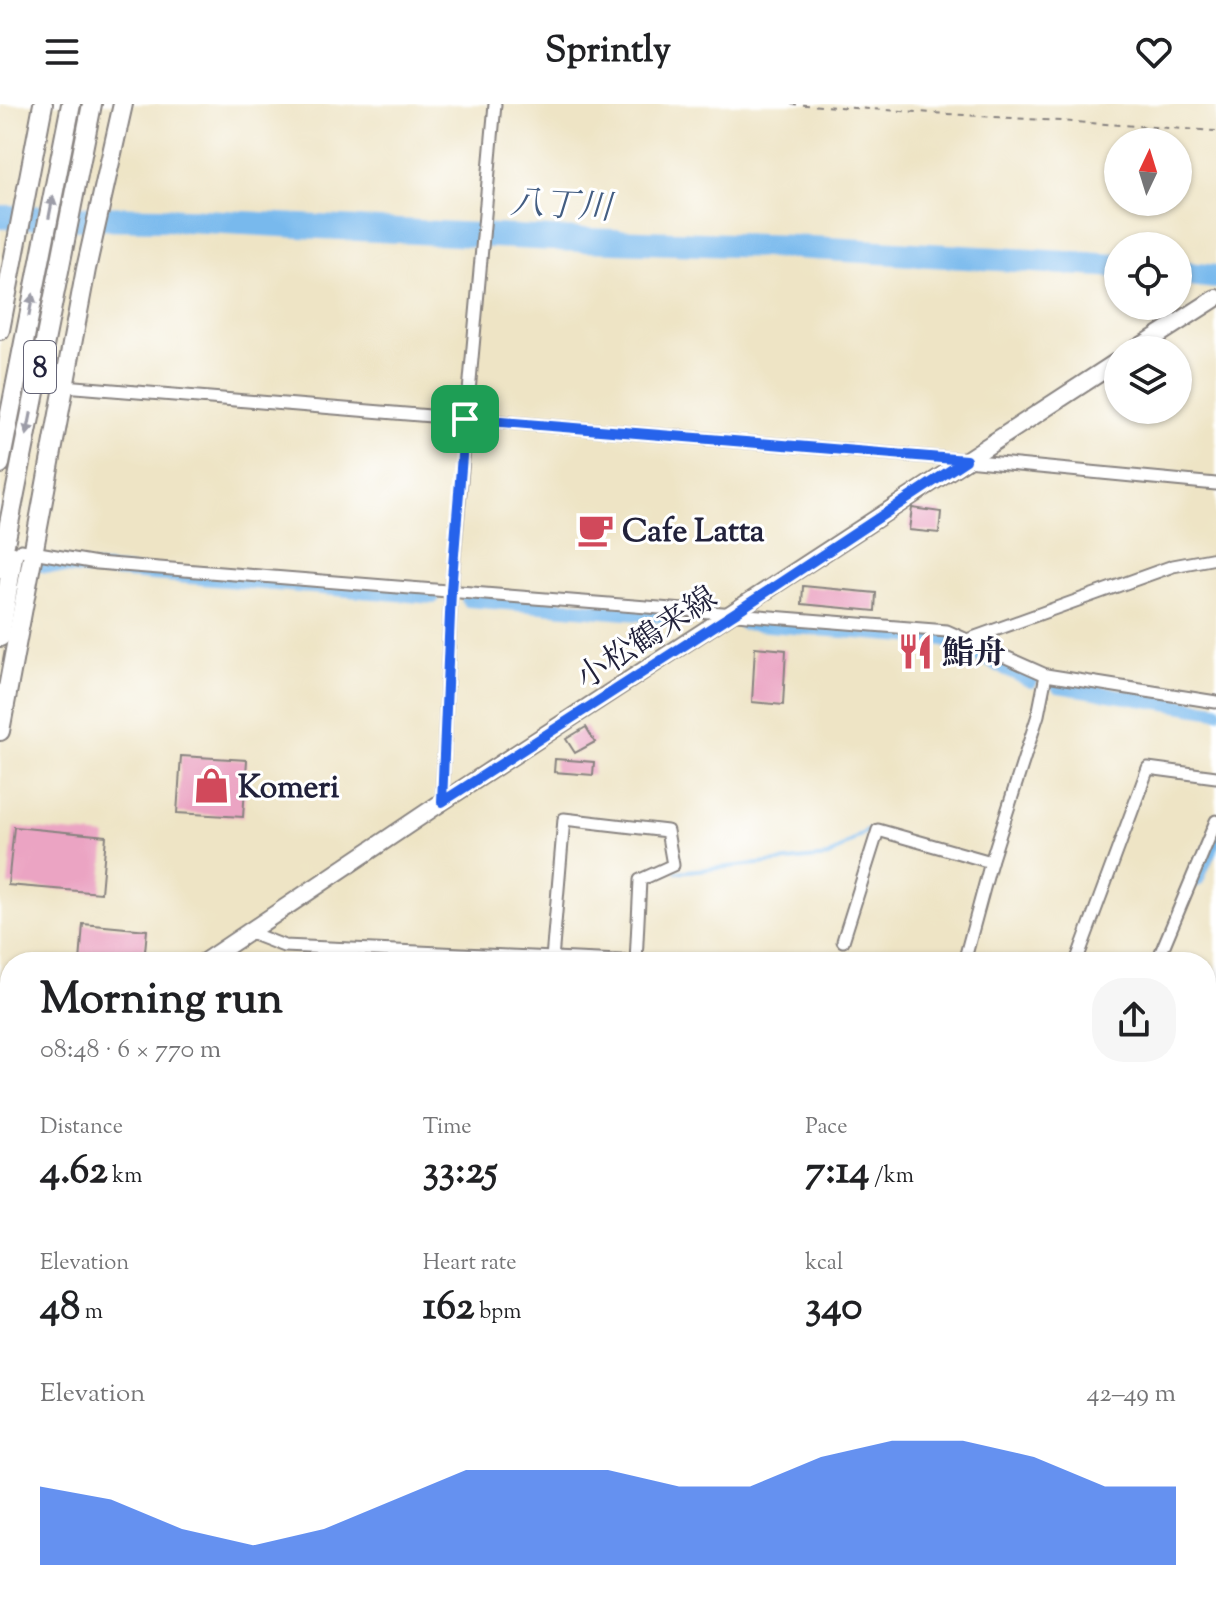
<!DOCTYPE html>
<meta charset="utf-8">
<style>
body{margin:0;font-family:"Sorts Mill Goudy","Noto Serif JP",serif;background:#f6f6f6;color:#202124;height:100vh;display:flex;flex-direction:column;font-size:30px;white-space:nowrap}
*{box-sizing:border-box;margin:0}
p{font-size:26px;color:#757577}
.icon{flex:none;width:44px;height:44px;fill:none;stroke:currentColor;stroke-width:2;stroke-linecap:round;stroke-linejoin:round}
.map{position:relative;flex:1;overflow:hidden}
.drawer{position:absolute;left:0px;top:848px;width:1216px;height:648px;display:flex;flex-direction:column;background:#fff;border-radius:32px 32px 0 0;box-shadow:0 2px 6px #0004}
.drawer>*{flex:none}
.needle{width:52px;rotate:4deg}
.fabs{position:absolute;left:1104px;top:24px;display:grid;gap:16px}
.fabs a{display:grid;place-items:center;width:88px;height:88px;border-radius:50%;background:#fff;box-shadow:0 2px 6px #0004;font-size:40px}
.pin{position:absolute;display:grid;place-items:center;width:68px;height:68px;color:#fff;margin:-34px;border-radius:16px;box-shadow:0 4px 12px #0006}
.round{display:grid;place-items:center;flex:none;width:84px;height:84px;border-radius:32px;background:#f6f6f6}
.summary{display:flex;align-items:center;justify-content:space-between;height:136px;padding:0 40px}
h1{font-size:44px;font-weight:700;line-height:60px}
.stats{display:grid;grid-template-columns:repeat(3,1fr);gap:12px;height:136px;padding:8px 40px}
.stats div{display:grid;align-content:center}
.stats b{font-size:40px;font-weight:700}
.stats small{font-size:22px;font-weight:400}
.stats p{font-size:22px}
.chart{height:224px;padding:16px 40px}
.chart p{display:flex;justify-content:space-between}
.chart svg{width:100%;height:144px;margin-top:8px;fill:#2563eb;opacity:.7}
header{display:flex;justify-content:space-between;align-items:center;height:104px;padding:0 40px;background:#fff;font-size:36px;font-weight:700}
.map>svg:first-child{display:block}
</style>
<header><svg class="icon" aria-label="menu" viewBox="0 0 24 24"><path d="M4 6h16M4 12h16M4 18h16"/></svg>Sprintly<svg class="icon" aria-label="heart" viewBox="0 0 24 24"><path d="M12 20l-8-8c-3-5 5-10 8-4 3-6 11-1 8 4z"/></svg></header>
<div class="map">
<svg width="1216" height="1496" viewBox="0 0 1216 1496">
<rect width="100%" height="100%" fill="#fff"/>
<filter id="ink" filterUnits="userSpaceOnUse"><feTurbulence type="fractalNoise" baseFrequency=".0125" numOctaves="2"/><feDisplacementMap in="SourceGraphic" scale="16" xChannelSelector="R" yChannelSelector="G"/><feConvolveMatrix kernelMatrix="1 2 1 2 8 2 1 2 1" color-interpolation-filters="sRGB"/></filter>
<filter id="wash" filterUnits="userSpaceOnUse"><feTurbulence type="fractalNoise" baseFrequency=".006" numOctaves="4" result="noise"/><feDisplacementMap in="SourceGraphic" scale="32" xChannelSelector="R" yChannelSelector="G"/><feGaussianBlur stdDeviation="1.8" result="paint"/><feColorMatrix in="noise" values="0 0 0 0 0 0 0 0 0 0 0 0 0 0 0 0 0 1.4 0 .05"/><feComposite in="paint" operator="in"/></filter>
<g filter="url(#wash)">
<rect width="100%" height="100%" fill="#eee4c5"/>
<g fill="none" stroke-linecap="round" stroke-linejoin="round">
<path stroke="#78b9ed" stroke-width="4" d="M677 768 828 753 868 726"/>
<g stroke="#78b9ed" stroke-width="14">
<path d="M41 461 433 493"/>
<path d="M468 496 674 513"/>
<path d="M743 519 944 535 1031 577"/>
<path d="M1058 582 1216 607"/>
<path d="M1197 776 1216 732"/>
<path d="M1206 899H1216"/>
<path d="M918 1496 921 1486"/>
</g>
<g stroke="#78b9ed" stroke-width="24">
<path d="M0 113 165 115 554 135 795 143 1118 162"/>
<path d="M1178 169 1216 173"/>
</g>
</g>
<g id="blocks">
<g fill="#eba4c3">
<path d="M912 404 941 408 939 429 909 426Z"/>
<path d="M803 482 876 489 875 507 802 500Z"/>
<path d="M755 543 786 546 783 601 752 598Z"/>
<path d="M586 623 595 638 575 649 566 635Z"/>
<path d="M181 652 247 656 243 713 177 709Z"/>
<path d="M555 655 594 658 593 671 554 668Z"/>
<path d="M14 723 106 732 101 789 8 781Z"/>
<path d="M83 820 147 826 144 858 105 854V858H80Z"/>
</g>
</g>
</g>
<g filter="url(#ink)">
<use href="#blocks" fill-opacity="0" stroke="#888380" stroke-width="2"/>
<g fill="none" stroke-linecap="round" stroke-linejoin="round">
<defs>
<g id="minor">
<path d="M52 281 966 356 1216 380"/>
<path d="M21 446 97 459 947 527 1046 571 1216 598"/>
<path d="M967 536 1173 462 1216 454"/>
<path d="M442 698 451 487 495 0"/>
<path d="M248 828 284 842 642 858"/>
<path d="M843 837 878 726 991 758"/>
<path d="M552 855 564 715 667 727 673 761 640 776 636 858"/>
<path d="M964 858 991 758 1038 611 1046 571"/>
<path d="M1076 858 1148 664 1216 673"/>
<path d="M1157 858 1216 717"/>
<path d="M1206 890 1216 891"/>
<path d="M1206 1058 1216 1060"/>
<path d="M0 1123 8 1103"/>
<path d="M1206 1414 1216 1416"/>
<path d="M794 1496 797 1486"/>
</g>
<g id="tertiary">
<path d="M8 1103 10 1104"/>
<path d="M1206 1224 1216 1227"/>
<path d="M0 1282 10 1285"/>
<path d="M735 1486 771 1496"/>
<path d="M906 1496 909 1486"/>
</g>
<g id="primary">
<path d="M1135 246 1216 194"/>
<path d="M204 858 442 698 1118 257"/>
<path d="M0 993 10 987"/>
</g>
<g id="trunk">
<path d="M0 226 43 0"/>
<path d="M0 360 71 0"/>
<path d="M0 465 92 0"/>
<path d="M0 533 13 452"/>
<path d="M0 627 86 165 123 0"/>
</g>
</defs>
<use href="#minor" stroke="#888380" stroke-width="15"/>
<use href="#tertiary" stroke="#888380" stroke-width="18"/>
<use href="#primary" stroke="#888380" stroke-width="20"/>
<use href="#trunk" stroke="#888380" stroke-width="22"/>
<g stroke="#888380" stroke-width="2" stroke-dasharray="6 6" stroke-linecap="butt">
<path d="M791 0 1216 27"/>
<path d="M296 1496 299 1486"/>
</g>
<use href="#minor" stroke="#fff" stroke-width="11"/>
<use href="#tertiary" stroke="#fff" stroke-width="14"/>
<use href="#primary" stroke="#fff" stroke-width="16"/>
<use href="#trunk" stroke="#fff" stroke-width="18"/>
</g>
<defs><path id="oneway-solid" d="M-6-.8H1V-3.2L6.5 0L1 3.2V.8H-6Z" transform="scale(2)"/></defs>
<g fill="#9c9ca7">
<use href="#oneway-solid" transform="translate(51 103) rotate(-79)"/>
<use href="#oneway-solid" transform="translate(31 201) rotate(-79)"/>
<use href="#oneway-solid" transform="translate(29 320) rotate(101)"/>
</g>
</g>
<g fill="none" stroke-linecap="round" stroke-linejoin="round" filter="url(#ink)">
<defs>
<path id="route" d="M465 315 966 356 736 508 442 698 451 487Z"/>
</defs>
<use href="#route" stroke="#fff" stroke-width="16"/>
<use href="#route" stroke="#2563eb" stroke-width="10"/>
</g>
<defs>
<symbol id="cafe-bare" viewBox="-9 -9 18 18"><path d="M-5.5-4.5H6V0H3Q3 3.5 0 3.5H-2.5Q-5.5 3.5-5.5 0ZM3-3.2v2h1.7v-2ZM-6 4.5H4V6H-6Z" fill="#d1495b" stroke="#fff" stroke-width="2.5" paint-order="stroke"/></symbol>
<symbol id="restaurant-bare" viewBox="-9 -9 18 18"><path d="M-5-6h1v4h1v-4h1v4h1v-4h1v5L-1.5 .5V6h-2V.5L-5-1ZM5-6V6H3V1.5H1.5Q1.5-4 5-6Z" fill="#d1495b" stroke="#fff" stroke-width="2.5" paint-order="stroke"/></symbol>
<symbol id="shop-bare" viewBox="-9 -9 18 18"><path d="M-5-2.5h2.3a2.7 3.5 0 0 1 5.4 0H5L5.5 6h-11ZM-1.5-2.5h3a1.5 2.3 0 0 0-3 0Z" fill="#d1495b" stroke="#fff" stroke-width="2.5" paint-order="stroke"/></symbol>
</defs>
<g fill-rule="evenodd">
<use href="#cafe-bare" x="570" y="400" width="51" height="51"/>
<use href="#restaurant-bare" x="890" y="522" width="51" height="51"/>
<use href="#shop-bare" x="186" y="656" width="51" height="51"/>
</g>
<g text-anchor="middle" stroke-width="6" stroke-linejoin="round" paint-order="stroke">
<rect fill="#fff" stroke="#646476" stroke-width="2" x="24" y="237" width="32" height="52" rx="6"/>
<g font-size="30" font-weight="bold" fill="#22223b">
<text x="40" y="273">8</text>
</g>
<g font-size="32" font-weight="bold" fill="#22223b" stroke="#fff" text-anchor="start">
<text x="622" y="437">Cafe Latta</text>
<text x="942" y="559">鮨舟</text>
<text x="238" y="693">Komeri</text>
</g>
<g font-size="32" fill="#22223b" stroke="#fff">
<text transform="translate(646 533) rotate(-33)" y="11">小松鶴来線</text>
</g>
<g font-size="34" font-style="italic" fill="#445e82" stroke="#fff">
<text transform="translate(561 100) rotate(3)" y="12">八丁川</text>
</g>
</g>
</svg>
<div class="fabs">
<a><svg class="needle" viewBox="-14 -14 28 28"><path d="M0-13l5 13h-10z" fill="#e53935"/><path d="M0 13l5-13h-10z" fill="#757577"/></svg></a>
<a><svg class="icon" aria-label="locate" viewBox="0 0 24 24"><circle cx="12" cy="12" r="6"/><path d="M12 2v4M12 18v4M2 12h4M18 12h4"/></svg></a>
<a><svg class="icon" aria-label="layers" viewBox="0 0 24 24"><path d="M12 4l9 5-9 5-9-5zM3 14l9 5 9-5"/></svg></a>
</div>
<div class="pin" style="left:465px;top:315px;background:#1e9e55"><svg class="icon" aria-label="arrive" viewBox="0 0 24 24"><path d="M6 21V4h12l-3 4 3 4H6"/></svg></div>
<section class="drawer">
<div class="summary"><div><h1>Morning run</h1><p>08:48 · 6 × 770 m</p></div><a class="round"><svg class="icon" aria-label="share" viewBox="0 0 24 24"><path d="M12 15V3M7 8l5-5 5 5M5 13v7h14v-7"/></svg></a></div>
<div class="stats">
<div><p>Distance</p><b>4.62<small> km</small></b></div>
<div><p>Time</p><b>33:25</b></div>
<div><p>Pace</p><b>7:14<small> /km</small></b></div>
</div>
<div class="stats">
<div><p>Elevation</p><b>48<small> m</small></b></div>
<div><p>Heart rate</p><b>162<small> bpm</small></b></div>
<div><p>kcal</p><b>340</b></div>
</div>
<div class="chart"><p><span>Elevation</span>42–49 m</p>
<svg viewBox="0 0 160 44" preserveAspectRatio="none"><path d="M0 44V20L10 24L20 33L30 38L40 33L50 24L60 15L70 15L80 15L90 20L100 20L110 11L120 6L130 6L140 11L150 20L160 20V44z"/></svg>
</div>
</section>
</div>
